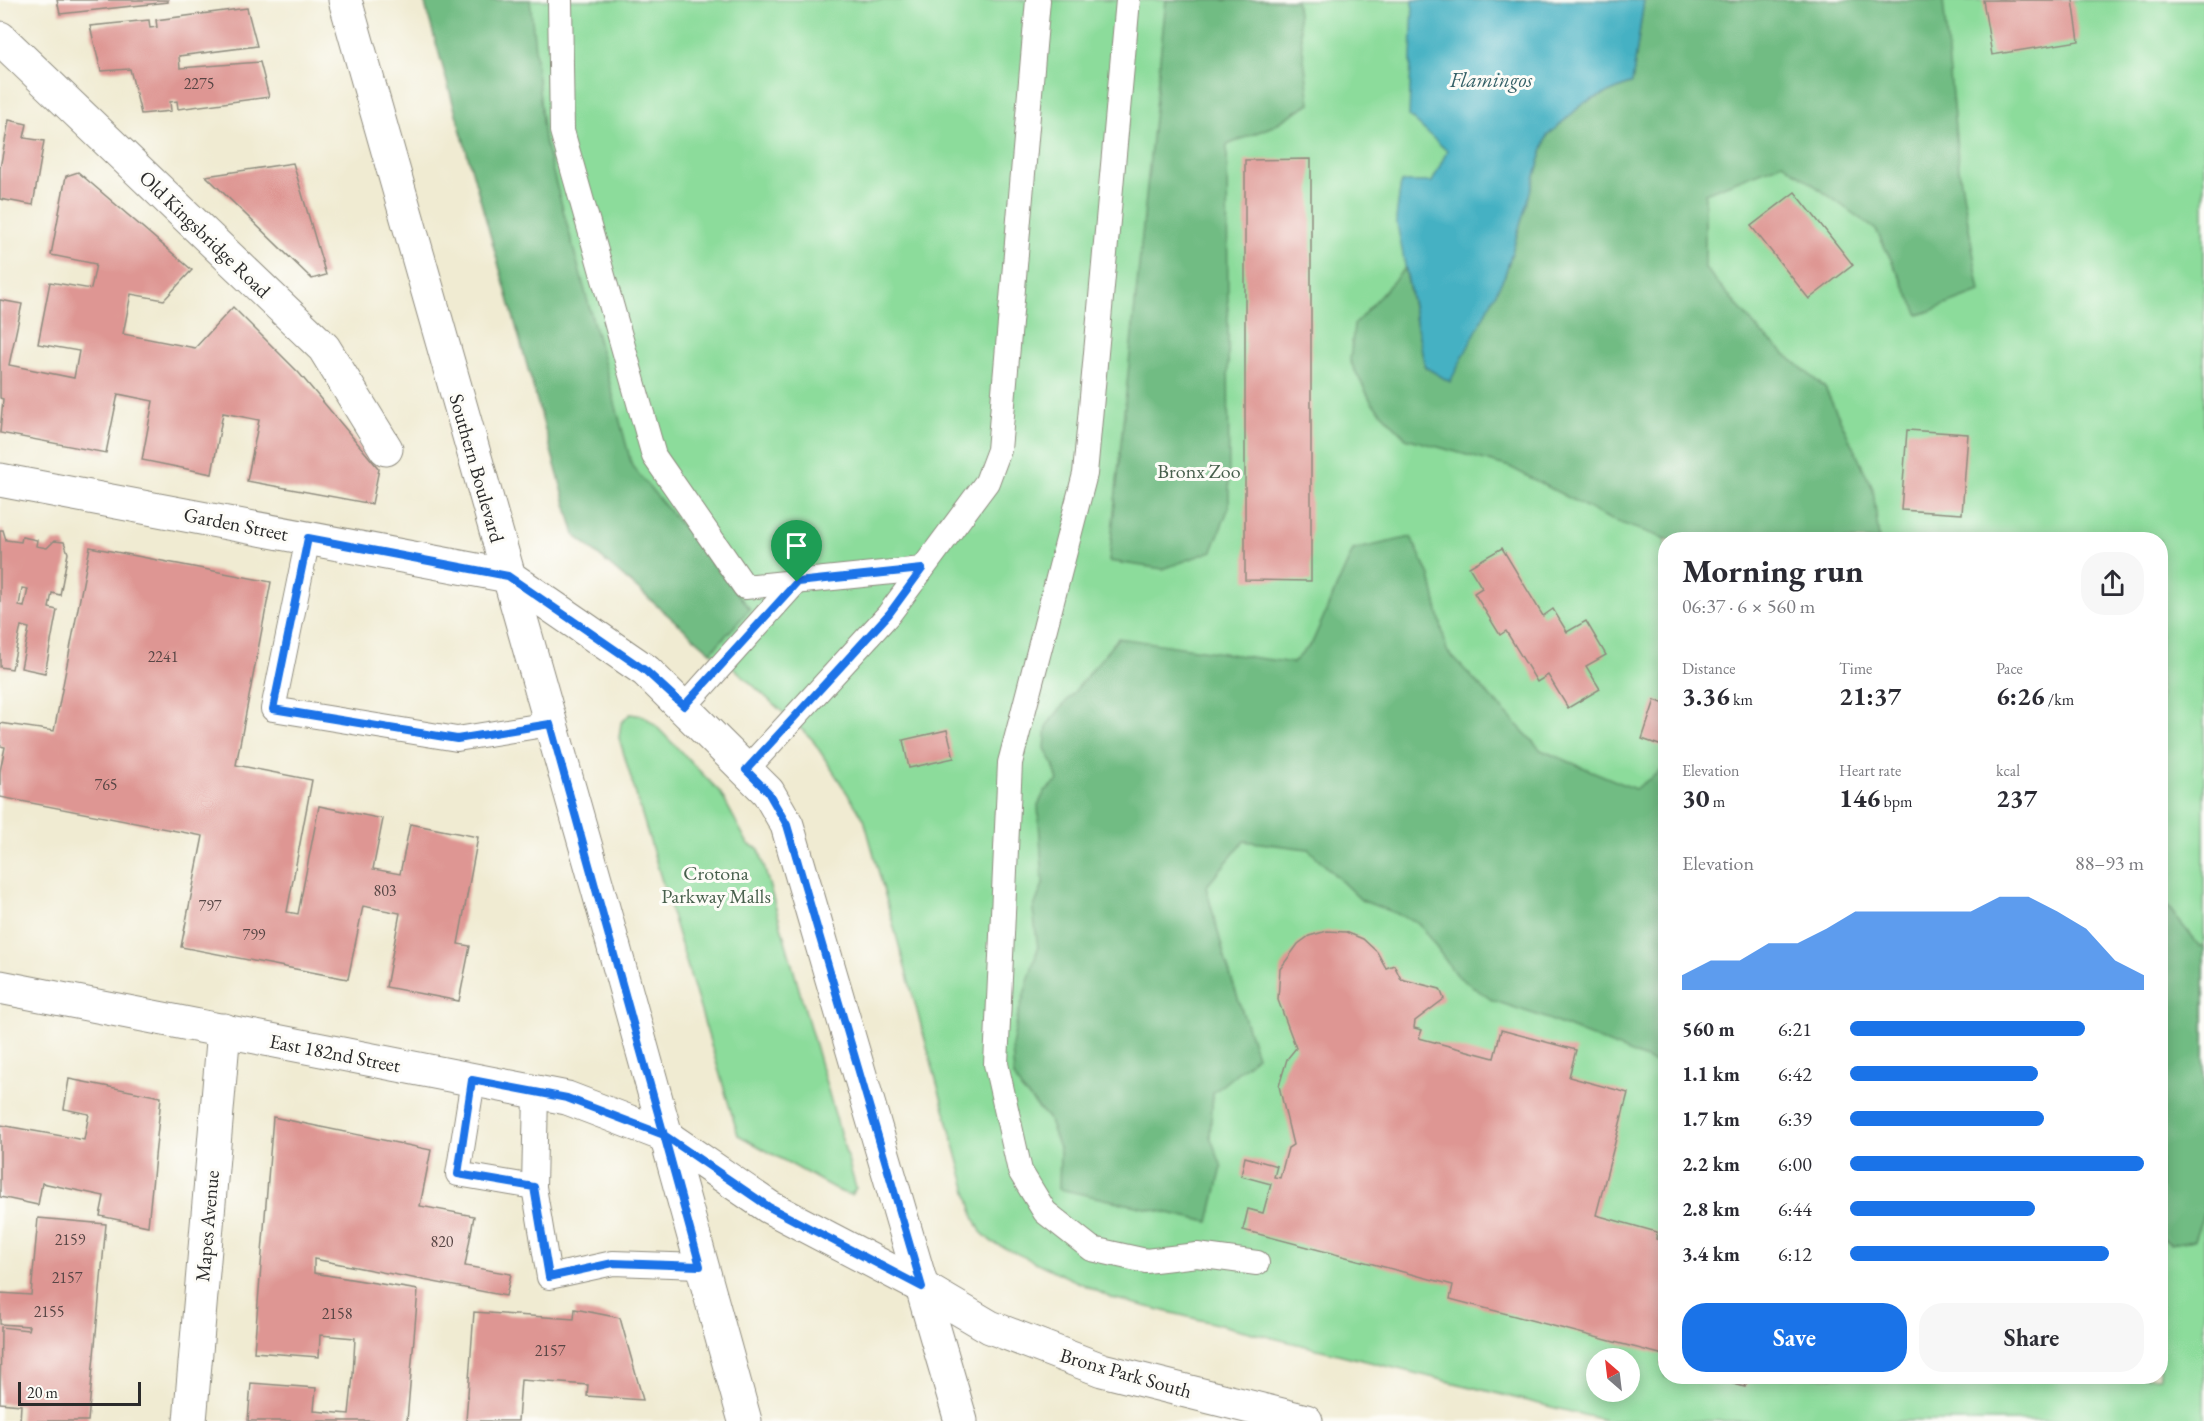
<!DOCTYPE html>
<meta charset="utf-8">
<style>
body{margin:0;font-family:"EB Garamond",serif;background:#f7f7f7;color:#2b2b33;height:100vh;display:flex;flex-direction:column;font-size:22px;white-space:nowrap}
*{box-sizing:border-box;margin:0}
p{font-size:20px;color:#7c7c81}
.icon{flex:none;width:33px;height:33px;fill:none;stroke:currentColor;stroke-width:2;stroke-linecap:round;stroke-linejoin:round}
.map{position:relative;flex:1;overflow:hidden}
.panel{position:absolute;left:1658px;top:532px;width:510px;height:852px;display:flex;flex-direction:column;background:#fff;border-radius:24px;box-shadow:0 3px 15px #0003}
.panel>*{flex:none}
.needle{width:39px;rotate:332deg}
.controls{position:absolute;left:1586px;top:1348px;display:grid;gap:12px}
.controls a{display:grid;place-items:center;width:54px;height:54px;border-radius:50%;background:#fff;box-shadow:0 3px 15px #0003;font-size:30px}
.scale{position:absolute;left:18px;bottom:15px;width:123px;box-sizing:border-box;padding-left:6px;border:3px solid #2b2b2b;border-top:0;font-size:16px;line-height:21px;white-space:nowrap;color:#2b2b2b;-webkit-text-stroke:4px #fdfcf7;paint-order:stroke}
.pin{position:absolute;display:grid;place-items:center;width:51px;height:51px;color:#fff;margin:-62px -26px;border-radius:50% 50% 50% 0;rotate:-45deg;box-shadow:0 0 6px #0007}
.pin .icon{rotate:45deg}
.round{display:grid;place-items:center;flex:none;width:63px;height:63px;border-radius:24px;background:#f7f7f7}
.head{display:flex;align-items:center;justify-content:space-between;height:102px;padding:0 24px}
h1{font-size:33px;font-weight:700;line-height:45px}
.stats{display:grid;grid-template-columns:repeat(3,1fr);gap:9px;height:102px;padding:6px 24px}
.stats div{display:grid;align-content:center}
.stats b{font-size:26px;font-weight:700}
.stats small{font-size:16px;font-weight:400}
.stats p{font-size:16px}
.chart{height:168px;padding:12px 24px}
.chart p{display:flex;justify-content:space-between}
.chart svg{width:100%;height:108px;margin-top:6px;fill:#1a73e8;opacity:.7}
.cta{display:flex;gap:12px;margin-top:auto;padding:12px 24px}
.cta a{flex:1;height:69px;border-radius:24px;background:#1a73e8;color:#fff;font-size:24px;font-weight:700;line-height:69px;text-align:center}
.cta a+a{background:#f7f7f7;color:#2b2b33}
ul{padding:0 24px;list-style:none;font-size:20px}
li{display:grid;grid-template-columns:96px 72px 1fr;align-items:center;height:45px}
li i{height:15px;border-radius:8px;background:#1a73e8}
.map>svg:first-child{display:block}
</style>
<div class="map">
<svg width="2204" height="1421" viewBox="0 0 2204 1421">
<rect width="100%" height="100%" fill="#fdfcf7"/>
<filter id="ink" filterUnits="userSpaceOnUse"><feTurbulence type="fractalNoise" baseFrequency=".0167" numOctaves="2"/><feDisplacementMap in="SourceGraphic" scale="12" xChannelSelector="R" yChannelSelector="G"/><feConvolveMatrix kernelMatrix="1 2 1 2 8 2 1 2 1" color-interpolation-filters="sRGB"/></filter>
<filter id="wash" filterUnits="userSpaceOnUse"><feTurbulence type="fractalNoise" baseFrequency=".008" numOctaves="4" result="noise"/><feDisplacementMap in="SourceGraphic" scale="24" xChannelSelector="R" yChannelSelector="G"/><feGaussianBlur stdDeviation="1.35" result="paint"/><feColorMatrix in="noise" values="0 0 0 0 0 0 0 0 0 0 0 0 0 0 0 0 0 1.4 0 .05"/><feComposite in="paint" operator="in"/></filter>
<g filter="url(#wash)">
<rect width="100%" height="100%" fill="#f0ebd2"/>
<g fill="#8cdc9b" stroke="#5c8463" stroke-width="1.5" fill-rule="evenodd">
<path d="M424 0H2204V1421H1608L1112 1298 992 1242 981 1232 974 1217 864 819 812 739 735 669 711 652 575 535ZM1665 540H2160V1377H1665ZM1596 1359H1629V1392H1596Z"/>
<path d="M630 714 644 716 655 725 720 792 748 844 759 849 856 1188 851 1195 841 1192 738 1135 619 738 621 723Z"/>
</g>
<g fill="#71bc83" stroke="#4e7457" stroke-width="1.5">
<path d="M424 0H530L544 139 632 466 750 609 711 652 575 535Z"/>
<path d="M1166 0H1296L1310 103 1273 126 1227 145 1229 507 1212 551 1163 569 1109 561Z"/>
<path d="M1644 0H1943L1959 170 1980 292 1919 315 1876 230 1783 163 1705 193V268L1762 334 1825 388 1873 489 1879 540H1669L1609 519 1510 467 1406 438 1372 403 1350 361 1354 325 1405 268 1425 367 1505 275 1547 136 1584 103 1632 83Z"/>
<path d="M1411 537 1430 576 1447 651 1541 750 1635 789 1665 768V1067L1543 1017 1492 1000 1456 975 1418 922 1361 900 1308 849 1244 841 1206 887 1226 962 1257 1056 1213 1093 1210 1136 1222 1167 1209 1222 1059 1189 1060 1151 1048 1118 1021 1089 1014 1076 1012 1046 1018 1015 1038 948 1033 910 1043 884 1038 805 1045 791 1058 781 1053 764 1045 748 1047 725 1118 638 1293 663 1312 643 1353 550Z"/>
<path d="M2160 897 2200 947H2204V1212L2194 1240 2171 1244 2160 1237Z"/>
</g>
<path fill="#45b1c3" stroke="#386e77" stroke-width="1.5" d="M1413 0H1644L1632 83 1584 103 1547 136 1505 275 1450 382 1425 367 1396 219 1401 182H1432L1447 151 1409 116Z"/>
<g id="blocks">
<g fill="#de9693" fill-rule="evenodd">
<path d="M57 0H168V2L60 14Z"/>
<path d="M1983 0H2073L2079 41 1992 55Z"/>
<path d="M247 8 257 46 179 56 180 68 260 62 269 97 178 109 177 101 170 102 171 111 141 114 130 69 101 71 90 26 149 20 150 28 157 27 156 20Z"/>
<path d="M9 120 27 124 24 138 44 141 33 205 0 199V168Z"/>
<path d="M1311 159V581L1245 580V160Z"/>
<path d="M293 163 326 275 312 279 206 176Z"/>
<path d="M78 172 192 270 164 300 131 294 123 334 195 348 233 307 299 373 379 469 372 504 247 481 259 420 223 413 212 474 142 460 153 401 118 394 106 453 0 433 3 399 0 398V300L22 304 9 365 74 378 79 351 38 344 50 282 91 289 96 264 51 255 66 176Z"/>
<path d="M1795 192 1853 265 1809 299 1751 226Z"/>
<path d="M1907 430 1968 434 1962 514 1901 510Z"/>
<path d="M0 530H3L6 540 21 542 22 537 37 540 36 546 47 548 54 541 64 542 68 553 60 595 52 593 49 608 57 610 45 673 21 668 29 628 21 626 12 669 0 667ZM22 588 28 589 24 607 19 606Z"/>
<path d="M90 547 271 582 236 765 312 780 287 912 298 914 319 806 383 819 373 869 400 874 410 824 478 837 458 944 470 946 459 1001 386 987 400 913 363 906 348 979 181 947 203 836 0 797V771L5 747 0 746V723L54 731Z"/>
<path d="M1502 548 1543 616 1553 609 1567 632 1586 621 1606 655 1586 666 1600 689 1568 708 1548 675 1537 682 1506 631 1500 635 1474 593 1482 588 1469 567Z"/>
<path d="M1655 700 1665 704V747L1642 739Z"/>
<path d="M947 730 954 758 909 768 903 740Z"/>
<path d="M1327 931 1346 932 1363 939 1377 952 1386 968 1394 965 1401 979 1440 989 1444 999 1415 1021 1414 1028 1422 1030 1419 1038 1494 1058 1501 1030 1576 1050 1569 1077 1628 1093 1596 1215 1657 1232 1656 1239 1665 1242V1366L1661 1365 1664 1355 1450 1299 1453 1285 1243 1230 1248 1209 1263 1213 1271 1184 1241 1176 1245 1157 1277 1166 1274 1177 1280 1178 1288 1148 1293 1145 1279 1086 1287 1059 1296 1048 1278 1000 1280 969 1298 944 1309 936Z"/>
<path d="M69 1079 161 1097 148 1226 100 1216 104 1196 42 1183 38 1205 0 1197V1125L84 1140 89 1114 64 1109Z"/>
<path d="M273 1117 431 1150 420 1206 474 1216 465 1266 511 1274 506 1296 314 1259V1273L418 1290 407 1421H248L251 1383 316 1388 314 1411 349 1414 353 1375 355 1338 320 1335 319 1357 254 1352Z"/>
<path d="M38 1218 106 1224 88 1421H20L21 1405 0 1403 1 1327 28 1330 29 1326 0 1324V1293L31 1295Z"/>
<path d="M575 1309 620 1318 643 1400 587 1396 588 1385 521 1380 518 1421H466L474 1312 574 1319Z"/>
<path d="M1709 1377H1748L1745 1387Z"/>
</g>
</g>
</g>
<g filter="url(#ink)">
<use href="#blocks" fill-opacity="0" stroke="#8e8b7e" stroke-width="1.5"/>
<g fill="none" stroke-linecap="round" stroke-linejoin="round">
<defs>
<g id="service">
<path d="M560 0 562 131 654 456 745 587 922 569"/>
<path d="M1128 0 1085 474 1010 763 996 1064 1020 1171 1045 1212 1092 1249 1146 1261 1197 1255 1257 1263"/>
<path d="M308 538 273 709 457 739 550 724"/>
<path d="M684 707 797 581"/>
<path d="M746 770 889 614 987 482 999 450 1038 0"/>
<path d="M473 1080 458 1174 534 1187"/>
<path d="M536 1093 534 1187 549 1277 613 1263 700 1266"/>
</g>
<g id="minor">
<path d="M0 38 324 348 386 449"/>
<path d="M0 480 508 576 646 671 768 792 787 825 961 1421"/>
<path d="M0 987 567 1098 664 1135 769 1207 922 1287 990 1327 1102 1370 1306 1421"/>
<path d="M190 1421 224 1030"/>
</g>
<path id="secondary" d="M345 0 597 886 745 1421"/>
</defs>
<use href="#service" stroke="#8e8b7e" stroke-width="26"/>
<use href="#minor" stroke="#8e8b7e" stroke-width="35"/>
<use href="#secondary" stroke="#8e8b7e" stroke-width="35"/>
<use href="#service" stroke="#fff" stroke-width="24"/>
<use href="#minor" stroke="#fff" stroke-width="33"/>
<use href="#secondary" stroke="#fff" stroke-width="33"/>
</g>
</g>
<g fill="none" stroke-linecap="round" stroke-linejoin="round" filter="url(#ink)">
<defs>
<path id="route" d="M797 582 684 706 646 671 508 576 308 538 273 709 457 739 550 724 664 1135 567 1098 472 1080 458 1174 534 1187 549 1277 613 1263 700 1266 664 1135 769 1207 922 1287 787 825 768 792 746 770 889 614 922 569 797 582"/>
</defs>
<use href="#route" stroke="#fff" stroke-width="12"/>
<use href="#route" stroke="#1a73e8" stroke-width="8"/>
</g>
<g text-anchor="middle" stroke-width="6" stroke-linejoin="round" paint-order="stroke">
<g font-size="16" fill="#584645">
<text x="199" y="89">2275</text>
<text x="163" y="662">2241</text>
<text x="106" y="790">765</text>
<text x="385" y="896">803</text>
<text x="210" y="911">797</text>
<text x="254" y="940">799</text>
<text x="70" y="1245">2159</text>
<text x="442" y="1247">820</text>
<text x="67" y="1283">2157</text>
<text x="49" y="1317">2155</text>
<text x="337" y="1319">2158</text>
<text x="550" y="1356">2157</text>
</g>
<g font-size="20" fill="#2b2b2b" stroke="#fdfcf7">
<text transform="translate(205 234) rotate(44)" y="7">Old Kingsbridge Road</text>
<text transform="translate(477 468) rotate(74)" y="7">Southern Boulevard</text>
<text transform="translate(236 524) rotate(11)" y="7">Garden Street</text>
<text transform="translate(335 1053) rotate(11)" y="7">East 182nd Street</text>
<text transform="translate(207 1226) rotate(-85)" y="7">Mapes Avenue</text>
<text transform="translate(1126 1373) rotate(16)" y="7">Bronx Park South</text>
</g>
<g font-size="20" fill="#48604d" stroke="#fdfcf7">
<text x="1199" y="478">Bronx Zoo</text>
<text x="716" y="880">Crotona<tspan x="716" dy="23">Parkway Malls</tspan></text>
</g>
<g font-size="21" font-style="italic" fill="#356168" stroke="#fdfcf7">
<text x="1491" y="87">Flamingos</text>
</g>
</g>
</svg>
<div class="controls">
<a><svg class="needle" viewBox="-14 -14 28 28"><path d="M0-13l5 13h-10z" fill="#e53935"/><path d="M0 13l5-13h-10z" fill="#7c7c81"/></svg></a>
</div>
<div class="scale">20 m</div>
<div class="pin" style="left:797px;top:582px;background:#1e9e55"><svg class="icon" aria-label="arrive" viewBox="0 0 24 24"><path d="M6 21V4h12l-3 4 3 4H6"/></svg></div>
<section class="panel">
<div class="head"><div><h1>Morning run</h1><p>06:37 · 6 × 560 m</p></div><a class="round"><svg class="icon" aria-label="share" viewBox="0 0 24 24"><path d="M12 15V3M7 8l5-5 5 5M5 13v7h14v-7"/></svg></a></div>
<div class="stats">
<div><p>Distance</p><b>3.36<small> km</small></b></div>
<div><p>Time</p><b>21:37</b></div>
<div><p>Pace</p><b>6:26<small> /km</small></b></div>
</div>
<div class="stats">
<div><p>Elevation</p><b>30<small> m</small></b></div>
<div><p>Heart rate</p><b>146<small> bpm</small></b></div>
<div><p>kcal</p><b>237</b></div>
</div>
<div class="chart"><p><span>Elevation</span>88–93 m</p>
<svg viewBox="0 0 160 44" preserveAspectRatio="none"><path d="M0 44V38L10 32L20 32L30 25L40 25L50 19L60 12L70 12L80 12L90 12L100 12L110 6L120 6L130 12L140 19L150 32L160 38V44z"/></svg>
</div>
<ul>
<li><b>560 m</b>6:21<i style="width:80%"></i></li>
<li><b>1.1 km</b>6:42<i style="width:64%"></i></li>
<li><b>1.7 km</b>6:39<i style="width:66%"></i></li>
<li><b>2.2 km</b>6:00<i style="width:100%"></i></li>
<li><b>2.8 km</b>6:44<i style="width:63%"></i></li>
<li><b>3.4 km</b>6:12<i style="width:88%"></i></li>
</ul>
<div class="cta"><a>Save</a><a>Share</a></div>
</section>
</div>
